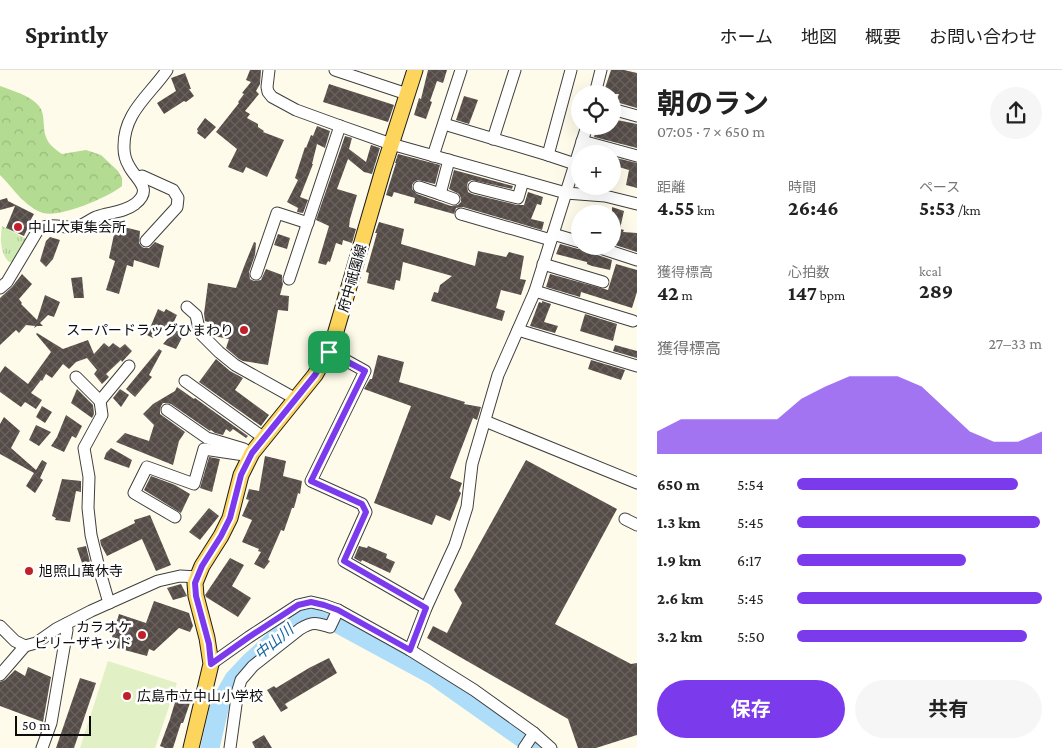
<!DOCTYPE html>
<html lang="ja">
<meta charset="utf-8">
<style>
body{margin:0;font-family:"Crimson Pro","Noto Sans JP",serif;background:#f6f6f6;color:#222;height:100vh;display:flex;flex-direction:column;font-size:19px;white-space:nowrap}
*{box-sizing:border-box;margin:0}
p{font-size:16px;color:#767676}
.icon{flex:none;width:28px;height:28px;fill:none;stroke:currentColor;stroke-width:2;stroke-linecap:round;stroke-linejoin:round}
.map{position:relative;flex:1;overflow:hidden}
.side{display:flex;flex-direction:column;background:#fff;width:425px}
.side>*{flex:none}
.fabs{position:absolute;left:571px;top:15px;display:grid;gap:10px}
.fabs a{display:grid;place-items:center;width:50px;height:50px;border-radius:50%;background:#fff;box-shadow:0 5px 20px #0002;font-size:25px}
.scale{position:absolute;left:15px;bottom:12px;width:76px;box-sizing:border-box;padding-left:5px;border:2px solid #0c0c0c;border-top:0;font-size:14px;line-height:18px;white-space:nowrap;color:#0c0c0c;-webkit-text-stroke:4px #fff;paint-order:stroke}
.pin{position:absolute;display:grid;place-items:center;width:42px;height:42px;color:#fff;margin:-21px;border-radius:10px;box-shadow:0 2px 8px #0006}
.round{display:grid;place-items:center;flex:none;width:52px;height:52px;border-radius:26px;background:#f6f6f6}
.headline{display:flex;align-items:center;justify-content:space-between;height:85px;padding:0 20px}
h1{font-size:28px;font-weight:700;line-height:38px}
.metrics{display:grid;grid-template-columns:repeat(3,1fr);gap:8px;height:85px;padding:5px 20px}
.metrics div{display:grid;align-content:center}
.metrics b{font-size:21px;font-weight:700}
.metrics small{font-size:14px;font-weight:400}
.metrics p{font-size:14px}
.chart{height:140px;padding:10px 20px}
.chart p{display:flex;justify-content:space-between}
.chart svg{width:100%;height:90px;margin-top:5px;fill:#7c3aed;opacity:.7}
.button{display:flex;gap:10px;margin-top:auto;padding:10px 20px}
.button a{flex:1;height:58px;border-radius:30px;background:#7c3aed;color:#fff;font-size:20px;font-weight:700;line-height:58px;text-align:center}
.button a+a{background:#f6f6f6;color:#222}
ul{padding:0 20px;list-style:none;font-size:16px}
li{display:grid;grid-template-columns:80px 60px 1fr;align-items:center;height:38px}
li i{height:12px;border-radius:6px;background:#7c3aed}
header{display:flex;align-items:center;gap:30px;box-sizing:border-box;height:70px;padding:0 25px;background:#fff;border-bottom:1px solid #e0e0e0}
header strong{font-size:24px}
nav{display:flex;gap:28px;margin-inline-start:auto;font-size:18px}
main{display:flex;flex:1;min-height:0}
.map>svg:first-child{display:block}
</style>
<header>
<strong>Sprintly</strong>
<nav><a>ホーム</a><a>地図</a><a>概要</a><a>お問い合わせ</a></nav>
</header>
<main>
<div class="map">
<svg width="637" height="678" viewBox="0 0 637 678">
<defs>
<pattern id="forest-crowns" width="20" height="18" patternUnits="userSpaceOnUse" patternTransform="scale(1.25)"><rect width="20" height="18" fill="#b4db92"/><path d="M2 6a3 3 0 1 1 6 0M12 15a3 3 0 1 1 6 0" fill="none" stroke="#9abb7d"/></pattern>
<pattern id="park-tufts" width="24" height="20" patternUnits="userSpaceOnUse" patternTransform="scale(1.25)"><rect width="24" height="20" fill="#d0eab3"/><path d="M3 7l-1-3M5 7V3M7 7l1-3M15 17l-1-3M17 17v-4M19 17l1-3" fill="none" stroke="#b1c899"/></pattern>
<pattern id="building-cross-hatch" width="8" height="8" patternUnits="userSpaceOnUse" patternTransform="scale(1.25)"><rect width="8" height="8" fill="#554c48"/><path d="M0 0l8 8M0 8l8-8" fill="none" stroke="#68615e"/></pattern>
</defs>
<rect width="100%" height="100%" fill="#fffbea"/>
<path fill="url(#forest-crowns)" d="M0 16C13 21 30 25 39 36 46 45 42 57 46 67 48 74 56 80 62 84L86 80 101 85 118 101 122 108V116C109 127 60 148 43 143 25 137 13 118 0 105Z"/>
<path fill="url(#park-tufts)" d="M2 156 26 169 13 192H9C0 183 0 169 2 156Z"/>
<path fill="#e2f1c5" d="M108 591 177 613 155 678H80Z"/>
<g fill="none" stroke-linecap="round" stroke-linejoin="round">
<path stroke="#adddf8" stroke-width="19" d="M210 678 220 634 234 609 250 592 273 571 299 551 317 545 327 548 434 606 536 678"/>
</g>
<g fill="url(#building-cross-hatch)">
<path d="M250 0H261L260 14 256 21 259 24 245 41 250 44 247 48 258 54V57L264 61 263 62 284 70 267 107 246 97 243 103 228 97 237 79 216 62 239 33 238 32 244 24 242 23 251 12 246 10Z"/>
<path d="M428 0H447L443 13 437 11 430 31 432 32 426 49 414 45 419 28 421 29Z"/>
<path d="M611 0H624L637 3V38L616 32 619 24H603Z"/>
<path d="M185 3 191 19H189L194 26 186 32 184 31 164 44 157 33 176 21 171 8Z"/>
<path d="M329 14 394 35 388 52 323 32Z"/>
<path d="M464 26 478 30 469 54 456 50Z"/>
<path d="M205 48 216 57 205 69 197 63 198 61 197 59Z"/>
<path d="M612 49 637 54V78L594 67 597 56H612Z"/>
<path d="M317 56 330 61 325 78 317 74 312 94H313L300 127 308 130 303 143 297 142 298 138 287 132 298 110 295 108 305 77 306 78 311 65 313 66Z"/>
<path d="M345 66 352 68 349 79 366 92 371 75 380 78 372 104 364 102 348 89 337 119 357 125 350 149 349 157 356 159 352 173 343 170 342 175 336 173 330 192 328 191 326 195 318 193 329 156 316 150Z"/>
<path d="M398 84 440 95 435 114 418 110 414 112 412 115V119L417 124 451 136 458 135 461 132V128L459 124 449 119 454 100 513 116 512 119 472 110 468 112 467 116 468 122 472 124 517 135H524L528 122 543 127 541 135 537 134 531 149 544 152 542 160 463 137 456 138 454 144 414 133 415 128 394 122 392 127 386 125 396 93H395Z"/>
<path d="M612 87 637 93V118L626 115 629 100 612 95Z"/>
<path d="M7 128 8 131 34 144 28 155H29L24 166 6 158 15 136 0 140V130Z"/>
<path d="M612 137 624 141 620 159 624 160 623 162 637 163V182L612 174Z"/>
<path d="M379 152 404 159 401 174 475 196 478 181 506 187 509 182 524 186 520 209 526 210 521 225 501 220 496 238 505 241 502 251 431 231 434 222 438 223 440 215 452 206 403 192 400 211 396 210 394 220 367 213 369 203 366 202 377 163H375Z"/>
<path d="M116 155 140 161 139 173 141 176 144 178H149L155 172 164 176 159 198 134 190 133 197 127 195 119 224 106 220 115 191 109 188Z"/>
<path d="M278 164 290 168 287 179 274 175Z"/>
<path d="M50 167 60 170 53 189 46 197 40 191 46 171Z"/>
<path d="M254 172 256 173 255 185 249 202 250 209 254 211 261 210 266 199 282 205V210L283 214 280 225 289 226 288 241 278 240 268 295 243 291 239 289 226 278 229 269 214 266V254L205 251 204 244 208 213 236 218 245 194Z"/>
<path d="M560 174 578 179H583V180L612 190 610 200 592 196 587 194V192L556 184Z"/>
<path d="M616 194 637 200V222L632 238 581 222 580 227 546 217 550 204 608 220Z"/>
<path d="M22 204 32 214 19 229 22 233 21 234 37 250 45 225 60 232 54 247 48 245 40 253 43 256H37L34 258 35 256 26 255 19 263 16 260 0 275V228L12 217Z"/>
<path d="M82 207 84 228H74L71 208Z"/>
<path d="M542 231 551 234 544 252 558 256 555 263 530 256 539 232 542 233Z"/>
<path d="M158 239 164 242 166 239 177 245 170 260 166 255 153 268 147 265Z"/>
<path d="M585 244 617 254 613 271 580 261Z"/>
<path d="M175 260 184 264 176 279 163 274Z"/>
<path d="M37 263 63 279 88 270 94 284 104 273 109 277 113 273 120 278 125 274 132 281 122 292 121 290 106 304 109 307 102 314 94 304 97 300 87 288 76 292 69 299 63 294 52 308 46 304 42 311 41 310 31 323 42 330 36 339 25 332 21 337 0 322V303L5 296 28 314 51 282 36 264Z"/>
<path d="M615 275 637 281V288L613 281Z"/>
<path d="M159 279 162 281 149 305 152 307 135 327 126 319Z"/>
<path d="M378 285 404 292 399 312 465 332 464 334 481 337 477 350 473 348 450 408 462 413 459 421 461 423 450 451 436 445 432 455 374 433 411 336 364 319 370 309H372Z"/>
<path d="M216 289 230 301 243 308 235 320 269 345 261 356 199 312Z"/>
<path d="M591 290 625 300 621 310 588 299Z"/>
<path d="M177 317 194 329 195 328 248 366 246 368 233 359 230 362 226 359 223 365 215 363 211 360 210 361 171 334 167 333H163L161 336 160 340V344L185 362 179 371 173 395 116 372 125 363 149 371 154 355 143 344 153 334 175 321Z"/>
<path d="M77 319 93 335 94 344 92 348 71 333Z"/>
<path d="M120 319 129 325 121 337 113 328Z"/>
<path d="M42 336 52 342 45 353 36 347Z"/>
<path d="M66 345 82 356 76 368 72 366 64 382 51 376 57 367Z"/>
<path d="M4 347 20 361 11 378 36 400 42 390 47 393 40 408 43 410 35 423 26 416 34 403 0 384V354Z"/>
<path d="M36 355 51 362 39 376 29 370Z"/>
<path d="M111 378 132 390 129 398 104 389 106 383Z"/>
<path d="M265 386 286 391 283 406 302 411 300 424 298 423 294 438H292L284 461 281 460 268 490 270 491 264 499 254 494 261 482 258 481 259 479 242 472 252 450 242 446 249 430 246 429 249 419 259 421Z"/>
<path d="M209 387 220 389 212 422 200 418Z"/>
<path d="M526 390 617 439 555 554 631 594 637 593V665L596 678H578L568 649 427 568 433 556 447 563 462 533 454 520Z"/>
<path d="M151 406 175 415 190 424 181 443 144 420Z"/>
<path d="M62 409 81 411V422L76 421 70 452 55 450 56 448 52 446Z"/>
<path d="M209 438 219 446 200 470 189 462Z"/>
<path d="M150 445 171 495 156 501 142 469 107 486 101 475 100 470 135 453 134 450Z"/>
<path d="M86 476 90 492 82 493 77 478Z"/>
<path d="M359 476 367 478 368 476 387 484 386 488 395 492 390 503 362 490 361 492 354 488Z"/>
<path d="M230 488 244 495 232 516 251 528 238 547 206 527 205 525Z"/>
<path d="M181 514 187 526 173 530 167 518Z"/>
<path d="M154 531 189 543 193 556 190 562 179 558 154 581 149 579 147 586 117 578 119 569 112 567 119 544 146 553Z"/>
<path d="M329 588 337 603 285 634 288 638 281 642 267 620 274 616 276 618 309 598Z"/>
<path d="M28 597 51 607 43 652 0 636V612L5 610 15 600 25 606Z"/>
<path d="M80 608 96 613 74 678H56Z"/>
<path d="M178 622 192 627 183 653H181L173 678H165L160 676 170 649Z"/>
<path d="M264 665 272 678H255L252 672Z"/>
</g>
<g fill="none" stroke-linecap="round" stroke-linejoin="round">
<defs>
<g id="minor">
<path d="M269 0 267 17 268 22 272 27 296 40 340 56 391 74 566 123 605 126 637 134"/>
<path d="M335 0 407 24"/>
<path d="M595 24 601 0"/>
<path d="M612 39 637 46"/>
<path d="M444 54 548 85 575 94"/>
<path d="M493 69 515 0"/>
<path d="M582 71 637 86"/>
<path d="M548 85 571 0"/>
<path d="M433 86 461 0"/>
<path d="M138 107 142 106 173 120 178 128 177 137 146 171"/>
<path d="M419 117 440 124 449 90"/>
<path d="M474 117 518 128 523 111"/>
<path d="M440 124 454 129"/>
<path d="M461 144 551 170"/>
<path d="M553 164 580 172"/>
<path d="M594 176 637 190"/>
<path d="M543 194 603 212"/>
<path d="M256 204 277 143 308 153"/>
<path d="M289 209 340 56"/>
<path d="M0 218 7 212 38 160C48 152 63 158 75 157 83 156 89 150 96 147 109 142 123 143 135 134 154 119 136 110 129 96 126 91 124 84 124 78 123 43 149 26 167 0"/>
<path d="M535 221 633 251"/>
<path d="M187 237 196 245 200 263 219 282 235 295 296 329"/>
<path d="M518 260 637 296"/>
<path d="M329 281 365 301 311 411 362 434 366 442 344 491 426 538"/>
<path d="M76 307 100 331"/>
<path d="M185 311 264 368"/>
<path d="M167 340 207 368 244 379"/>
<path d="M485 351 637 413"/>
<path d="M175 447 134 423 147 397 194 414 204 379 251 386"/>
<path d="M625 449 637 455"/>
<path d="M109 533 100 502 91 465 88 438 89 407 84 378 102 345 100 331 129 296"/>
<path d="M0 556 15 571 25 576 36 573 56 559 91 541 158 511 180 506 198 507"/>
<path d="M410 580 426 538 455 475 467 437 472 394 498 305 535 221 587 56"/>
<path d="M211 594 249 567 298 535 311 532 324 535 338 540 410 580 474 620 534 663 551 678"/>
<path d="M0 605 25 576"/>
<path d="M42 678 51 653 67 560 66 554"/>
<path d="M230 678 238 620 241 610 253 596 300 559C313 551 317 553 330 557L338 540"/>
<path d="M524 678 534 663"/>
</g>
<path id="major" d="M191 678 211 594 207 568 196 526 195 513 202 496 221 466 230 448 241 405 252 383 315 305 332 275 383 100 415 0"/>
</defs>
<use href="#minor" stroke="#3f3f3f" stroke-width="13"/>
<use href="#major" stroke="#1d1d1d" stroke-width="17"/>
<use href="#minor" stroke="#fff" stroke-width="11"/>
<use href="#major" stroke="#fdd45c" stroke-width="15"/>
</g>
<g fill="none" stroke-linecap="round" stroke-linejoin="round">
<defs>
<path id="route" d="M329 282 365 301 311 411 362 434 366 442 344 491 426 538 410 580 338 540 324 535 311 532 298 535 249 567 211 594 209 574 196 526 195 513 202 496 221 466 230 448 241 405 252 383 315 305Z"/>
</defs>
<use href="#route" stroke="#fff" stroke-width="10"/>
<use href="#route" stroke="#7c3aed" stroke-width="6"/>
</g>
<g fill="#c0202a" stroke="#fff" stroke-width="2">
<circle cx="18" cy="157" r="5"/>
<circle cx="244" cy="260" r="5"/>
<circle cx="29" cy="501" r="5"/>
<circle cx="142" cy="565" r="5"/>
<circle cx="127" cy="626" r="5"/>
</g>
<g text-anchor="middle" stroke-width="5" stroke-linejoin="round" paint-order="stroke">
<g font-size="14" fill="#0c0c0c" stroke="#fff" text-anchor="start">
<text x="28" y="162">中山大東集会所</text>
<text x="234" y="265" text-anchor="end">スーパードラッグひまわり</text>
<text x="39" y="506">旭照山萬休寺</text>
<text x="132" y="562" text-anchor="end">カラオケ<tspan x="132" dy="16">ビリーザキッド</tspan></text>
<text x="137" y="631">広島市立中山小学校</text>
</g>
<g font-size="14" fill="#0c0c0c" stroke="#fff">
<text transform="translate(352 208) rotate(-74)" y="5">府中祇園線</text>
</g>
<g font-size="15" font-style="italic" fill="#1264a1" stroke="#fff">
<text transform="translate(274 572) rotate(-40)" y="5">中山川</text>
</g>
</g>
</svg>
<div class="fabs">
<a><svg class="icon" aria-label="locate" viewBox="0 0 24 24"><circle cx="12" cy="12" r="6"/><path d="M12 2v4M12 18v4M2 12h4M18 12h4"/></svg></a>
<a>+</a>
<a>−</a>
</div>
<div class="scale">50 m</div>
<div class="pin" style="left:329px;top:282px;background:#1e9e55"><svg class="icon" aria-label="arrive" viewBox="0 0 24 24"><path d="M6 21V4h12l-3 4 3 4H6"/></svg></div>
</div>
<section class="side">
<div class="headline"><div><h1>朝のラン</h1><p>07:05 · 7 × 650 m</p></div><a class="round"><svg class="icon" aria-label="share" viewBox="0 0 24 24"><path d="M12 15V3M7 8l5-5 5 5M5 13v7h14v-7"/></svg></a></div>
<div class="metrics">
<div><p>距離</p><b>4.55<small> km</small></b></div>
<div><p>時間</p><b>26:46</b></div>
<div><p>ペース</p><b>5:53<small> /km</small></b></div>
</div>
<div class="metrics">
<div><p>獲得標高</p><b>42<small> m</small></b></div>
<div><p>心拍数</p><b>147<small> bpm</small></b></div>
<div><p>kcal</p><b>289</b></div>
</div>
<div class="chart"><p><span>獲得標高</span>27–33 m</p>
<svg viewBox="0 0 160 44" preserveAspectRatio="none"><path d="M0 44V33L10 27L20 27L30 27L40 27L50 27L60 17L70 11L80 6L90 6L100 6L110 11L120 22L130 33L140 38L150 38L160 33V44z"/></svg>
</div>
<ul>
<li><b>650 m</b>5:54<i style="width:90%"></i></li>
<li><b>1.3 km</b>5:45<i style="width:99%"></i></li>
<li><b>1.9 km</b>6:17<i style="width:69%"></i></li>
<li><b>2.6 km</b>5:45<i style="width:100%"></i></li>
<li><b>3.2 km</b>5:50<i style="width:94%"></i></li>
</ul>
<div class="button"><a>保存</a><a>共有</a></div>
</section>
</main>
